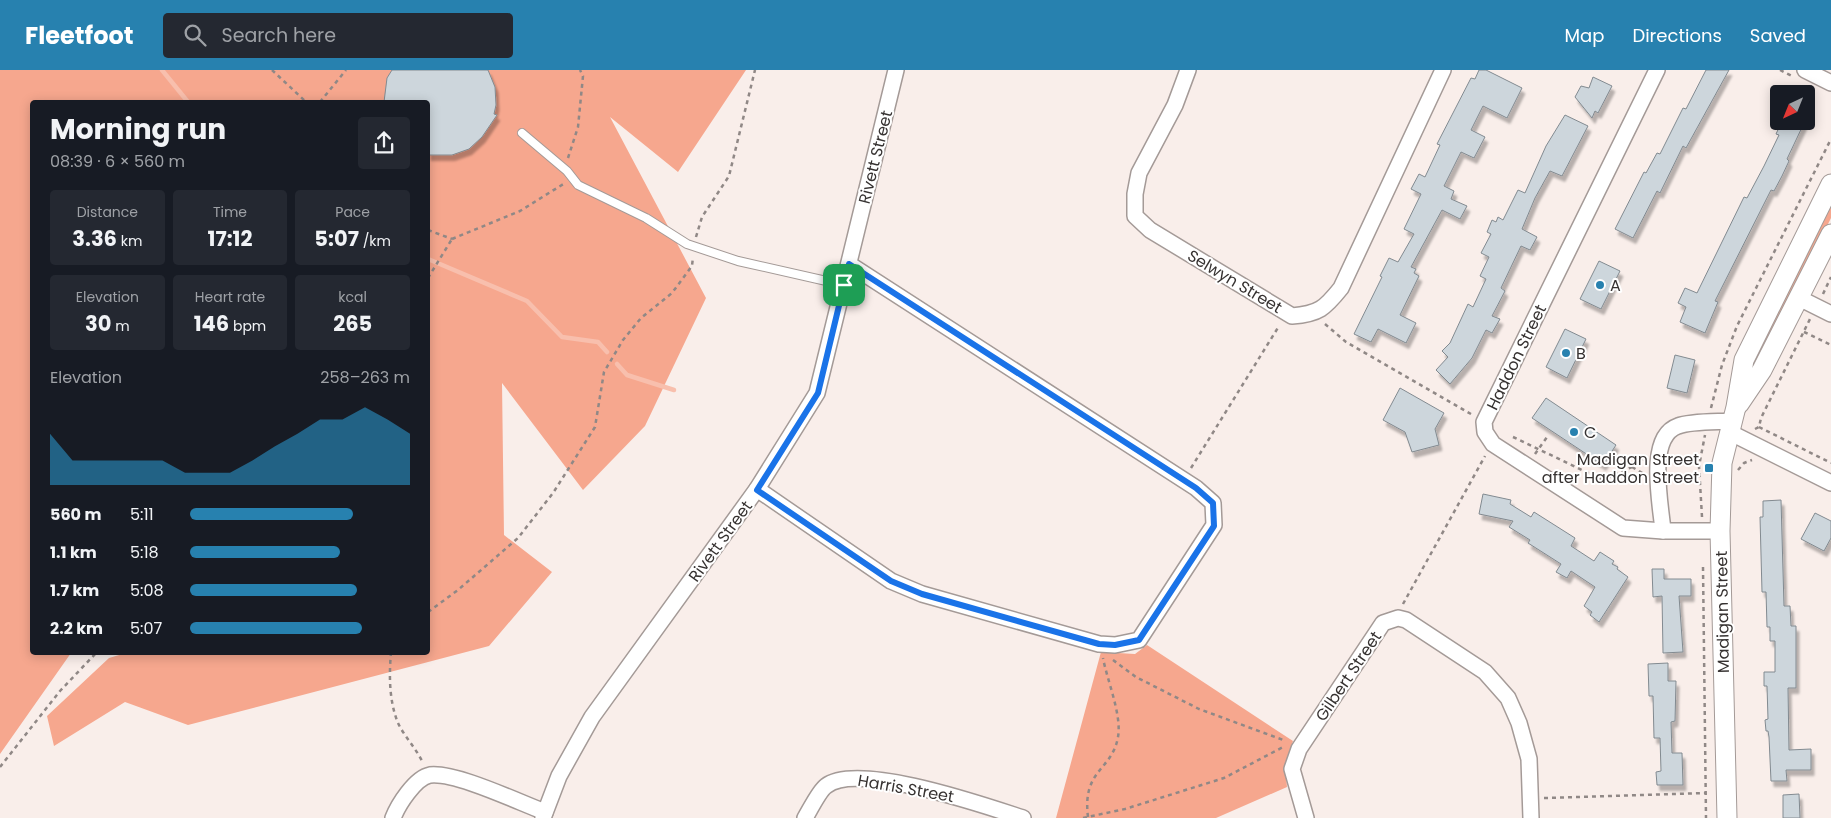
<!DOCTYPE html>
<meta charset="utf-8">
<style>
body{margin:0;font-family:Poppins,sans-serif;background:#242831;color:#f1f3f6;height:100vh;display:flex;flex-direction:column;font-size:19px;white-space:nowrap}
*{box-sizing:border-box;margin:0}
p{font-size:16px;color:#9ea1a6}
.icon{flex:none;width:28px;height:28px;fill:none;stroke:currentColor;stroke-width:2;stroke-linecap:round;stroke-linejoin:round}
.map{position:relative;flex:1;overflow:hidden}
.drawer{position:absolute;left:30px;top:30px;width:400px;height:555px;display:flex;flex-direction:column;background:#171b24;border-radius:5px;box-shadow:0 2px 12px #0003}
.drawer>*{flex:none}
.needle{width:32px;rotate:223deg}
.controls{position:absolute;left:1770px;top:15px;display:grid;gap:10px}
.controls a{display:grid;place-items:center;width:45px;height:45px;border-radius:5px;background:#171b24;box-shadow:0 2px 12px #0003;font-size:25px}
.pin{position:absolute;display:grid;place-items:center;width:42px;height:42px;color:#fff;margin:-21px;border-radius:10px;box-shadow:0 2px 8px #0006}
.round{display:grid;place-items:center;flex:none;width:52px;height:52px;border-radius:5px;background:#242831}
.headline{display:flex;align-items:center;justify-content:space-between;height:85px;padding:0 20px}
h1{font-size:28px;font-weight:700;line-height:38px}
.figures{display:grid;grid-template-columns:repeat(3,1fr);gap:8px;height:85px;padding:5px 20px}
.figures div{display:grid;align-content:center;border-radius:5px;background:#242831;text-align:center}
.figures b{font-size:21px;font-weight:700}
.figures small{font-size:14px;font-weight:400}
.figures p{font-size:14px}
.chart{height:140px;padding:10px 20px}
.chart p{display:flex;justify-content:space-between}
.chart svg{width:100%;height:90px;margin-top:5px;fill:#2781af;opacity:.7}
ul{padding:0 20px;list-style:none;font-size:16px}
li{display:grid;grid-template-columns:80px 60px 1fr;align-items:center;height:38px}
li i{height:12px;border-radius:6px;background:#2781af}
header{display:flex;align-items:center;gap:30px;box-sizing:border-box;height:70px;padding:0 25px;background:#2781af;color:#fff}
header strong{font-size:24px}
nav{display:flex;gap:28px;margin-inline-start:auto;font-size:18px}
.search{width:350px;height:45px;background:#242831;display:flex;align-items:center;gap:12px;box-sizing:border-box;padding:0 18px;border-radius:5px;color:#9ea1a6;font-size:19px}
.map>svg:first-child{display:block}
</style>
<header>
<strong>Fleetfoot</strong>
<div class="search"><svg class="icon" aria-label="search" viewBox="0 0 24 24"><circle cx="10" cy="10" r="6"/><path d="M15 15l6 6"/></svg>Search here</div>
<nav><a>Map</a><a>Directions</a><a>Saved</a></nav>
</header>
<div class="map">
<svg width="1831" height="748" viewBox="0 0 1831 748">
<defs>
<filter id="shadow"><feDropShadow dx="3" dy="5.5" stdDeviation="1" flood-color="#0004"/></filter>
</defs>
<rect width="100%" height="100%" fill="#f9eeea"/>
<g fill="#f6a78e">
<path d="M0 0H746L678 102 610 47 706 228 645 356 583 420 502 313 504 465 552 502 489 576 188 655 125 632 54 676 47 646 109 588 126 583 428 582V32H32V582L71 583 0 684Z"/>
<path d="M1831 134V148L1754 303 1749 294Z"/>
<path d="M1147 575 1293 671 1285 695 1287 717 1216 748H1056L1101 582 1135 584Z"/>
</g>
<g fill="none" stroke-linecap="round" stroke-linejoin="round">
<g stroke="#f8bfad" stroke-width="4.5">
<path d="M162 0 188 32"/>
<path d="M428 189 527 231 562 267 598 272 607 282"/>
<path d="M617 294 627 305 674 320"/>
</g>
</g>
<g fill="#cdd6dc" stroke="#828a90" filter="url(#shadow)">
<path d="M392 0H488L495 17 496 35 494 44 497 45 482 67 469 79 452 85H428V32H384L387 8Z"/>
<path d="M1479 0H1486L1522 18 1507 48 1483 36 1471 60 1485 67 1474 88 1461 82 1444 116 1454 121 1451 129 1467 136 1460 149 1442 140 1411 197 1416 199 1414 203 1419 206 1400 245 1416 253 1406 273 1378 259 1371 272 1354 264 1382 207 1380 206 1389 188 1398 192 1414 164 1404 159 1421 124 1411 119 1419 104 1425 107 1440 75 1437 74 1471 8 1475 9Z"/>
<path d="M1706 0H1729L1686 78 1683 76 1660 123 1657 121 1633 168 1615 159 1644 102 1646 103 1657 83 1660 84 1683 38 1686 39Z"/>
<path d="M1593 7 1612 16 1598 43 1595 41 1592 48 1575 27 1581 16 1589 18Z"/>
<path d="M1565 45 1588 56 1562 106 1550 101 1535 128 1522 159 1537 167 1530 180 1521 176 1501 218 1505 221 1492 246 1500 249 1492 263 1486 260 1472 288 1450 314 1436 300 1448 287 1442 281 1450 273 1468 234 1473 237 1486 209 1480 206 1489 187 1481 183 1491 164 1487 162 1492 150 1496 152 1498 147 1503 150 1518 120 1525 123 1546 76Z"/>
<path d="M1782 51H1805L1787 89 1789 91 1782 106 1774 121 1771 120 1715 231 1718 232 1705 263 1680 252 1686 237 1678 233 1685 218 1697 223 1744 127 1747 128 1764 96 1779 65 1776 64Z"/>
<path d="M1599 191 1620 201 1601 239 1580 229Z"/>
<path d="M1565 259 1586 269 1567 308 1546 297Z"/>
<path d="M1675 285 1695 290 1687 323 1667 318Z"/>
<path d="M1400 318 1444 343 1435 359 1439 375 1412 382 1405 362 1383 350Z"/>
<path d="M1546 328 1616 375 1603 395 1532 348Z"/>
<path d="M1483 424 1511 430 1510 434 1531 447 1534 442 1575 468 1571 476 1594 491 1600 482 1614 491 1612 494 1618 497 1617 499 1628 507 1599 552 1590 545 1592 542 1584 536 1595 517 1571 501 1567 508 1556 502 1561 494 1528 473 1530 470 1509 457 1513 451 1479 444Z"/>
<path d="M1781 430 1784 536H1790L1791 556H1796V618H1788L1789 680 1811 679V700H1786L1787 711H1771L1769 667 1768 661H1766L1765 650 1768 649 1767 616H1764V602H1775V571H1770V557H1767L1766 522H1762L1760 447H1763V431Z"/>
<path d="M1815 443 1831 451V468L1824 481 1801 469Z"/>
<path d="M1652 499H1664V509H1691V526H1679L1683 582 1663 583 1662 526 1653 527Z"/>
<path d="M1668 593V611H1676L1675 651 1671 652 1672 683H1682L1683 715H1657L1656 702 1661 701 1660 668H1654L1653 626H1649L1648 594Z"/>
<path d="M1799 724 1800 748H1783V725Z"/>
</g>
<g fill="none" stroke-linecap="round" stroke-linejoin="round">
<defs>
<path id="service" d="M522 63 567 101 578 115 646 148 687 174 738 191 844 215"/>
<g id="minor">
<path d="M1188 0 1175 35 1139 103 1135 124V146L1150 160 1292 246C1319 244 1325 238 1341 218L1443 0"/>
<path d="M1657 0 1484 352 1485 362 1493 374 1623 458 1663 461H1720"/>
<path d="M1805 0 1831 13"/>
<path d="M1799 228 1831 244"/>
<path d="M1729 362 1831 413"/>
<path d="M757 419 891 511 922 524 1099 574 1115 575 1139 570 1214 455 1213 433 1196 418 849 194"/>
<path d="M1663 461C1661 435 1646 367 1678 356 1691 351 1717 352 1732 351"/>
<path d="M393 748C398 735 415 708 430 705 456 702 518 732 545 742"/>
<path d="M543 748 559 706 592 647 757 419 817 323 896 0"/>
<path d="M805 748C810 740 819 721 826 716 857 691 986 736 1023 748"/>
<path d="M1306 748 1292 699 1299 679 1383 553 1398 548 1406 550 1485 602 1508 628 1519 653 1529 689 1531 748"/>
</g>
<g id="tertiary">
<path d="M1739 334 1762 300 1831 164"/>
<path d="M1727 748 1720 461 1722 393 1736 337 1744 290 1831 114"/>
</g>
</defs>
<use href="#service" stroke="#a49a97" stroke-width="10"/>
<use href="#minor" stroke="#a49a97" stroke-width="18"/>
<use href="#tertiary" stroke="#a49a97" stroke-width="21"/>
<g stroke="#908886" stroke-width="2.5" stroke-dasharray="4 4" stroke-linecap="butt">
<path d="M272 0 306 32"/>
<path d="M1780 0 1792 6"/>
<path d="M320 32 346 0"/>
<path d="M568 88 578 57 583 6 580 0"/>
<path d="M428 160 452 169"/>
<path d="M696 167 702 147 729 106 755 0"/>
<path d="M452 169 520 141 565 113"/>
<path d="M428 208 452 169"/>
<path d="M1823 224 1831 207"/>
<path d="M1325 254 1346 272 1471 344"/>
<path d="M1804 262 1831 275"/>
<path d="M1711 338 1722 295 1737 256 1831 69"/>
<path d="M1759 357 1831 393"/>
<path d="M1755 359 1759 357 1761 348 1810 249"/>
<path d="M1513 367 1603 410 1632 397 1643 390"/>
<path d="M1535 384 1547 367"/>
<path d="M1632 397 1644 404"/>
<path d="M1191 398 1279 256"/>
<path d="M1738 400 1744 393 1752 390"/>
<path d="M1702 447 1699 396 1705 365"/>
<path d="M1703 497 1706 748"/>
<path d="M1403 534 1485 386"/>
<path d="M428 542 458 520 518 468 553 423 595 357 604 302 623 270 641 248 672 223 692 196 693 187"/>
<path d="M332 582H351"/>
<path d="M391 582C389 605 389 631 398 653 404 666 416 678 423 693"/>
<path d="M1113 590 1136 607 1199 639 1286 671"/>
<path d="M0 697 60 621 97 582"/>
<path d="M1544 728 1705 723"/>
<path d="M1088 747C1082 699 1112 701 1118 667 1122 645 1107 610 1103 588"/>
<path d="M1083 748 1125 739 1224 708 1285 676"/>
</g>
<use href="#service" stroke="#fff" stroke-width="8"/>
<use href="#minor" stroke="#fff" stroke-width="15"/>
<use href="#tertiary" stroke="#fff" stroke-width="19"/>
</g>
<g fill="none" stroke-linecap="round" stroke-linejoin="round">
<defs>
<path id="route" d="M849 194 1196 418 1213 433 1214 456 1139 570 1115 575 1099 574 922 524 891 511 757 420 818 323Z"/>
</defs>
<use href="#route" stroke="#fff" stroke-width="10"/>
<use href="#route" stroke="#1a73e8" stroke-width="6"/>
</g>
<g fill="#2781af" stroke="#fff" stroke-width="2">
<circle cx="1600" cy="215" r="5"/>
<circle cx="1566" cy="283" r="5"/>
<circle cx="1574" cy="362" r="5"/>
<rect x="1704" y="393" width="10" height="10" rx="2.5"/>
</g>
<g text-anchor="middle" stroke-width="4" stroke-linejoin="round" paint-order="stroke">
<g font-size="16" fill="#363231" stroke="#fff">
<text transform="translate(875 87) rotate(-76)" y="6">Rivett Street</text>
<text transform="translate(1235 211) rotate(31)" y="6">Selwyn Street</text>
<text transform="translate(1516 287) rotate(-64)" y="6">Haddon Street</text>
<text transform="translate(720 471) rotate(-54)" y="6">Rivett Street</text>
<text transform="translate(1722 542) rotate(-91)" y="6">Madigan Street</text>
<text transform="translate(1348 606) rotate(-56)" y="6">Gilbert Street</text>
<text transform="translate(906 718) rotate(10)" y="6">Harris Street</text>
</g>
<g font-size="16" fill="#363231" stroke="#fff" text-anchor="start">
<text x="1610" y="221">A</text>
<text x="1576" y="289">B</text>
<text x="1584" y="368">C</text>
<text x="1699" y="395" text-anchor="end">Madigan Street<tspan x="1699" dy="18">after Haddon Street</tspan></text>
</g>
</g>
</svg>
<div class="controls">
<a><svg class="needle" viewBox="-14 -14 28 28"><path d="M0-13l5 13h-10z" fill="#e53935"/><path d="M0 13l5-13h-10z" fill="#9ea1a6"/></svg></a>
</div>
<div class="pin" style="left:844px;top:215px;background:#1e9e55"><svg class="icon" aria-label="arrive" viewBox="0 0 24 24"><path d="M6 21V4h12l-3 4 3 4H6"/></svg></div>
<section class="drawer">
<div class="headline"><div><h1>Morning run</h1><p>08:39 · 6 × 560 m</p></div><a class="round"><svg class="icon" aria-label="share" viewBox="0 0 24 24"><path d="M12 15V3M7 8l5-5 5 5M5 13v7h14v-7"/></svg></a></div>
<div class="figures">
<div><p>Distance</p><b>3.36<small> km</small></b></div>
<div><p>Time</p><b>17:12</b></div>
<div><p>Pace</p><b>5:07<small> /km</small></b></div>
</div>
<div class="figures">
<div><p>Elevation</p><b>30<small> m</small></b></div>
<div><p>Heart rate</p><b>146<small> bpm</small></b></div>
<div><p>kcal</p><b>265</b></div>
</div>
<div class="chart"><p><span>Elevation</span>258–263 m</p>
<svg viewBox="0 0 160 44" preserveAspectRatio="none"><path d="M0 44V19L10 32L20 32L30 32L40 32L50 32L60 38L70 38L80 38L90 32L100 25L110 19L120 12L130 12L140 6L150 12L160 19V44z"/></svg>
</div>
<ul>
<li><b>560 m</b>5:11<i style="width:74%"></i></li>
<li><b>1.1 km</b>5:18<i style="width:68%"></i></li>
<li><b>1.7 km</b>5:08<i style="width:76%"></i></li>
<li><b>2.2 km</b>5:07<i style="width:78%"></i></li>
</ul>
</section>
</div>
